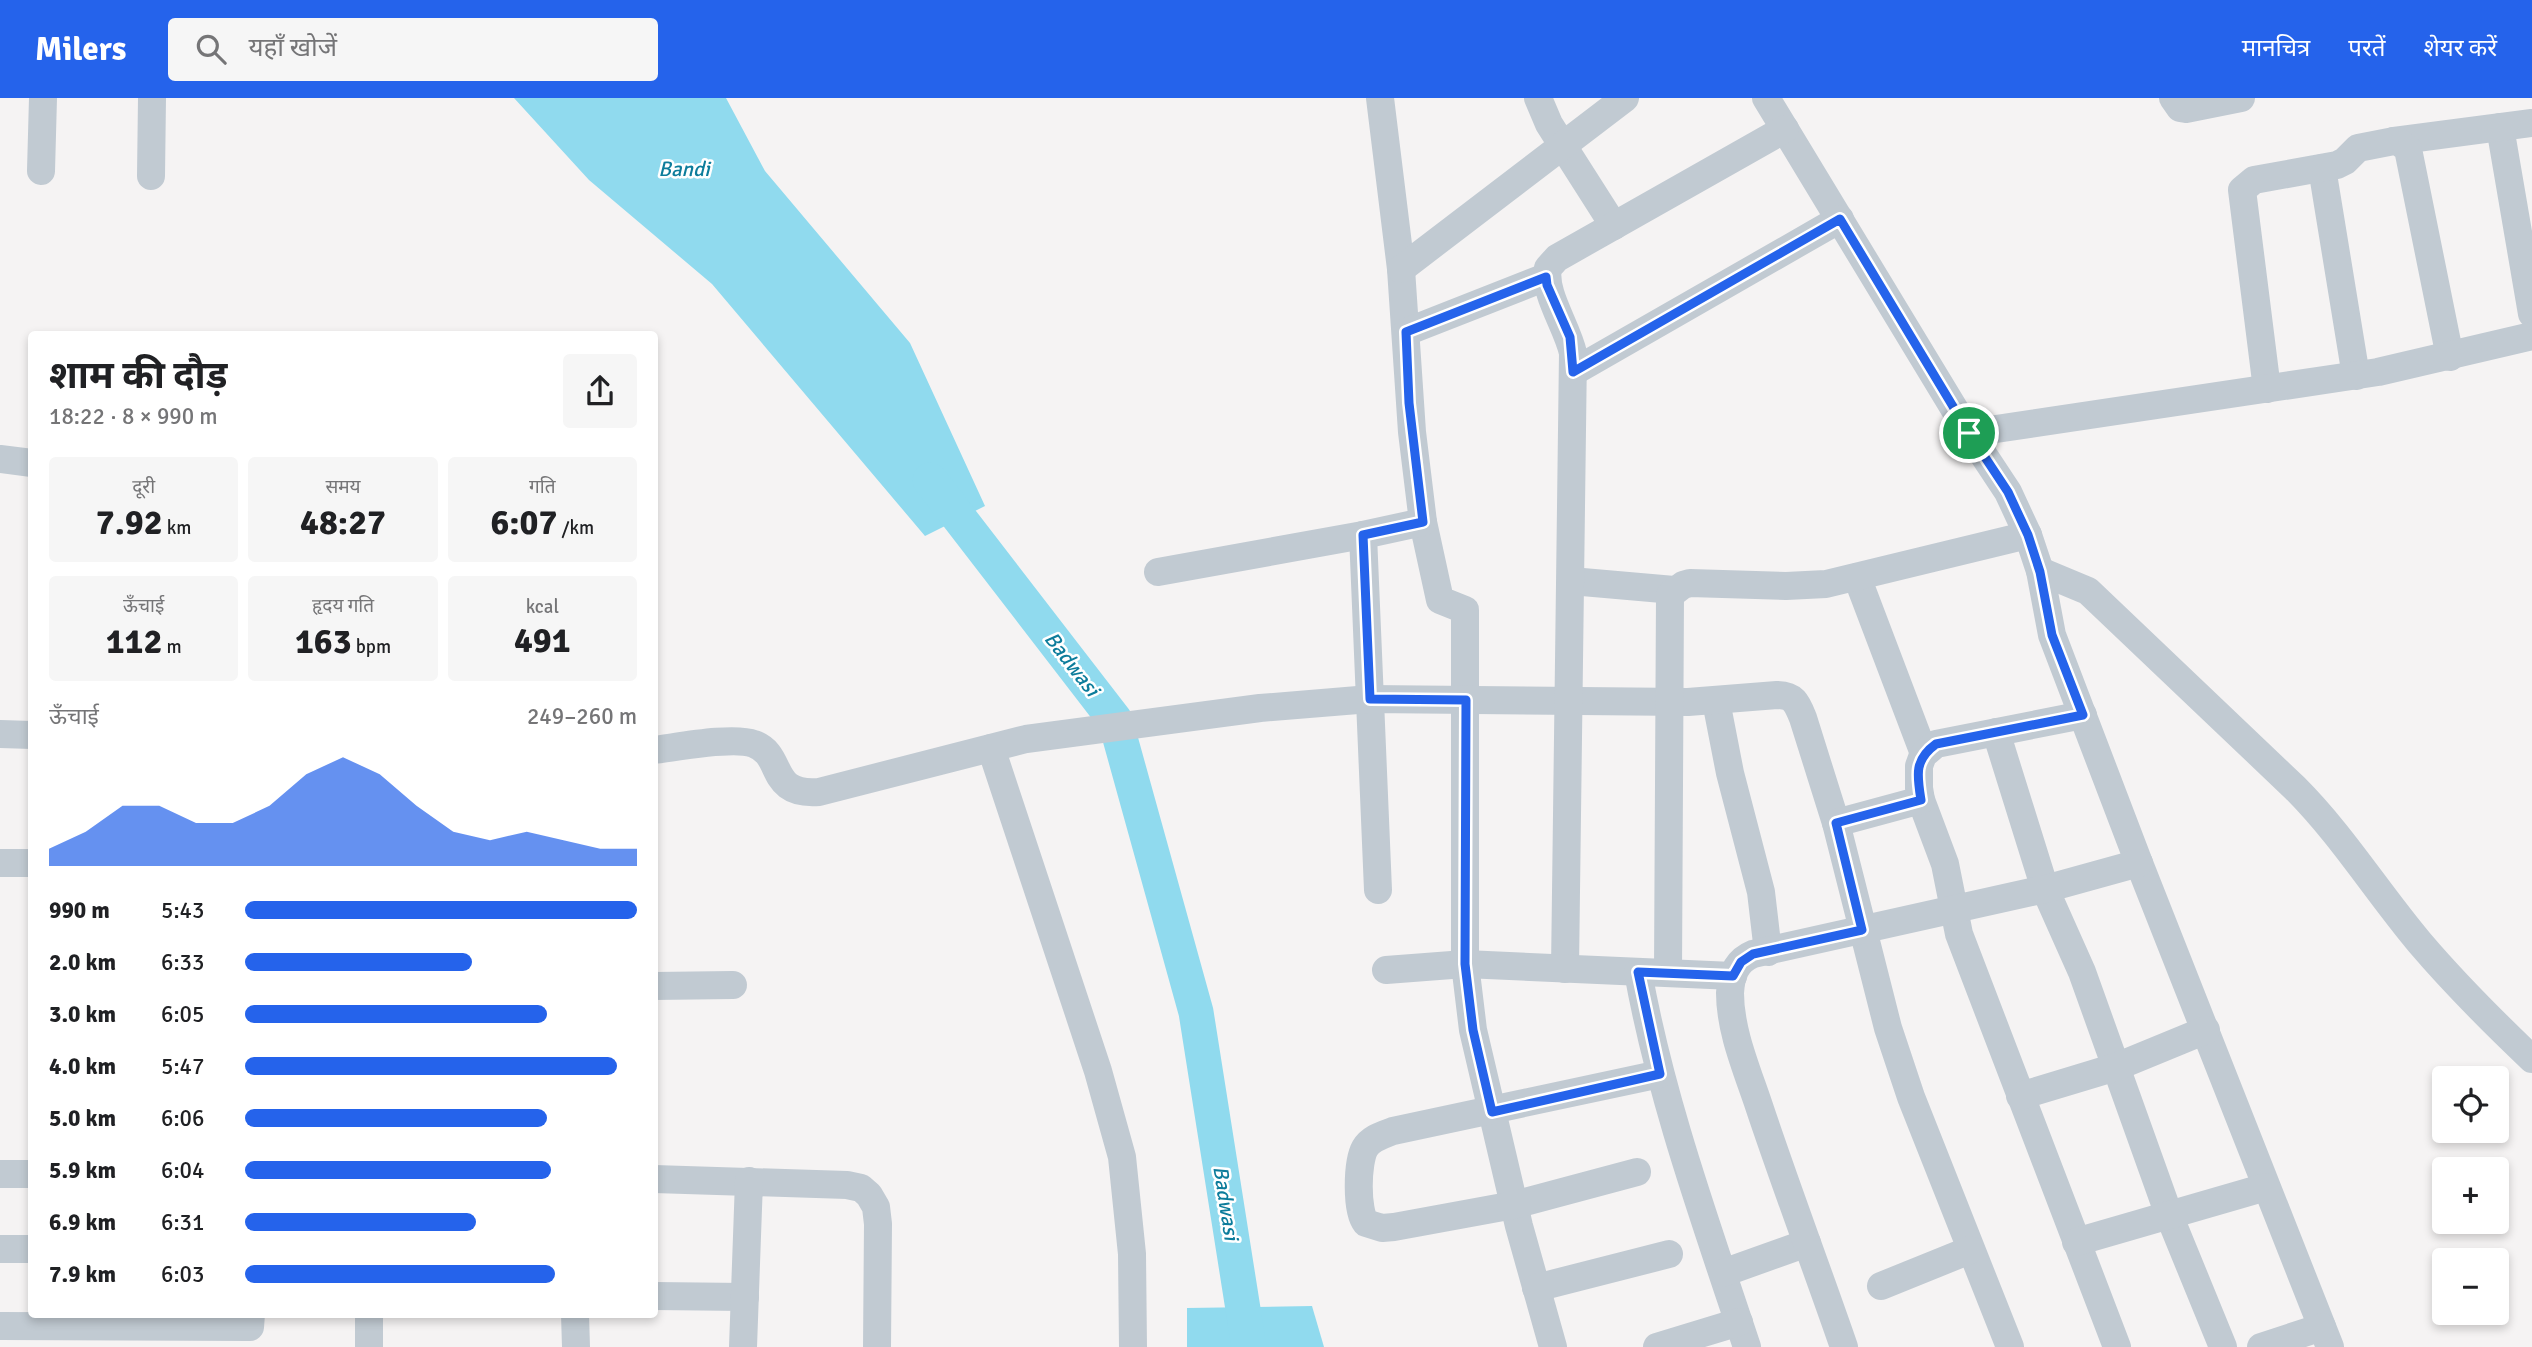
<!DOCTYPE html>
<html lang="hi">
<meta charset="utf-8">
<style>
body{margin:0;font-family:Signika,"Noto Sans Devanagari",sans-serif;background:#f6f6f6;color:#202124;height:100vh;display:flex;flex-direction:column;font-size:26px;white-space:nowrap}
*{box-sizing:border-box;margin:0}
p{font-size:23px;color:#757577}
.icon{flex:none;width:38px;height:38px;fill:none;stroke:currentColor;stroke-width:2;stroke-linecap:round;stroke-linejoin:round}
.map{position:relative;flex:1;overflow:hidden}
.drawer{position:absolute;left:28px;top:233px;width:630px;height:987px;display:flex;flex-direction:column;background:#fff;border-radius:7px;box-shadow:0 4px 10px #0003}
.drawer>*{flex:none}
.fabs{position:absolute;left:2432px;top:968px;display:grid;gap:14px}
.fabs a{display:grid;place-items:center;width:77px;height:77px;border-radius:7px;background:#fff;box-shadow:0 4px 10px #0003;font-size:35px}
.pin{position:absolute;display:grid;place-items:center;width:60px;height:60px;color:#fff;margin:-30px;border:4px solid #fff;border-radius:50%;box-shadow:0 2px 7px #0007}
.round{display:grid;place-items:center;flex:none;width:74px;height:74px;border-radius:7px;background:#f6f6f6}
.summary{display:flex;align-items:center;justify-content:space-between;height:119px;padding:0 21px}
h1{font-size:38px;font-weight:700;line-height:52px}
.metrics{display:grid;grid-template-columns:repeat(3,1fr);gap:10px;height:119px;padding:7px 21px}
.metrics div{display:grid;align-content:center;border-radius:7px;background:#f6f6f6;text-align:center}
.metrics b{font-size:35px;font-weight:700}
.metrics small{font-size:19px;font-weight:400}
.metrics p{font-size:19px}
.chart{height:196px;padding:14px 21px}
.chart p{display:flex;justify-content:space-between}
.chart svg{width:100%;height:126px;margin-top:7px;fill:#2563eb;opacity:.7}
ul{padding:0 21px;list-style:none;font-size:23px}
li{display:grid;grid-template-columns:112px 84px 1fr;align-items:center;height:52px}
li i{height:18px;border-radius:9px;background:#2563eb}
header{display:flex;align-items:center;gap:42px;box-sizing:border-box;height:98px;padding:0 35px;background:#2563eb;color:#fff}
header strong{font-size:33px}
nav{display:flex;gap:38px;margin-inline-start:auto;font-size:24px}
.search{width:490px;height:63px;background:#f6f6f6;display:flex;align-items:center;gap:18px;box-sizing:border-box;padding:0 24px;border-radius:7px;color:#757577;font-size:26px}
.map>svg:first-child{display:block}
</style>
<header>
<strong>Milers</strong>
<div class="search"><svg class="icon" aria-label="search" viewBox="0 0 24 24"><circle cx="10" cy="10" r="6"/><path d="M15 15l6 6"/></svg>यहाँ खोजें</div>
<nav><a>मानचित्र</a><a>परतें</a><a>शेयर करें</a></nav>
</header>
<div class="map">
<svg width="2532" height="1249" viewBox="0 0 2532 1249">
<rect width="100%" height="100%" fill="#f5f3f3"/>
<g fill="#90daee">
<path d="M514 0H726L765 73 910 245 985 408 925 438 712 186 589 82Z"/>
<path d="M1312 1208 1324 1249H1187V1210Z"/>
</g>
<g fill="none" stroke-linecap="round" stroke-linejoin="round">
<path stroke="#90daee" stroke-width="35" d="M930 382 1115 622 1196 914 1249 1249"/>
<g stroke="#c1cad2" stroke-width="28">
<path d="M1380 0 1401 171 1412 334 1423 424 1440 502 1465 512V866L1473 932 1519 1128 1553 1249"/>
<path d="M1538 0 1549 26 1614 128"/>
<path d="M1766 0 1969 335 2008 394 2028 437 2040 473 2052 537 2139 765 2330 1249"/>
<path d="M2173 0 2180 10 2186 11 2241 0"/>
<path d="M2500 29 2532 216"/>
<path d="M2394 43 2532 25"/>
<path d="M2322 70 2356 278"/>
<path d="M41 73 43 0"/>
<path d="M151 78 152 0"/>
<path d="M1401 171 1625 0"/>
<path d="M1406 234 1546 179"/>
<path d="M1573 274 1840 121"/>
<path d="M2267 291 2242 92 2254 82 2337 67 2345 63 2358 50 2394 43 2399 44 2408 51 2450 259"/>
<path d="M1969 335 2378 274 2532 238"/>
<path d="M0 361 32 365"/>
<path d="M1363 437 1378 792"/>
<path d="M2040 473 2088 493 2295 690C2342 737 2377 794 2420 845 2455 886 2493 924 2532 961"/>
<path d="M1158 474 1363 437 1423 424"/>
<path d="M1857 479 1923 653V657"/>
<path d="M1571 483 1674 492"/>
<path d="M1716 603 1730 675 1761 794 1768 854"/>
<path d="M2083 617 1936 646 1923 657 1919 668V690L1921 702 1945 766 1959 836 2117 1249"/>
<path d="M1996 634 2045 791 2082 874 2169 1117 2223 1249"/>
<path d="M0 636 32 637"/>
<path d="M991 650 1098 973 1122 1059 1132 1156 1133 1249"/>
<path d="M654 652C678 649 733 638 754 646 785 657 767 698 819 694L1026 641 1260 610 1370 601 1688 604 1777 597C1794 597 1797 605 1803 620L1836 725 1888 930 1911 999 2010 1249"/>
<path d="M1836 725 1921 702"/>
<path d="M0 765H32"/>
<path d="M1565 871 1573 255C1567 228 1543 195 1548 170L1557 160 1785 31"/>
<path d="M1386 872 1465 866 1733 878"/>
<path d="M1638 874C1661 1002 1706 1125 1747 1249"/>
<path d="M1668 875 1670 497 1683 487 1690 485 1786 488 1826 486 2028 437"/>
<path d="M654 888 733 887"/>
<path d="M2020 998 2116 969 2206 932"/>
<path d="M1637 1074 1514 1107 1394 1129 1382 1130 1366 1125C1356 1113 1357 1064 1365 1050 1371 1040 1383 1037 1393 1033L1660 976"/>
<path d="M0 1076H32"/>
<path d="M654 1081 847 1087 861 1090 869 1097 876 1109 878 1126 877 1249"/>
<path d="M2076 1144 2266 1089"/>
<path d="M0 1151H32"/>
<path d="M1723 1175 1807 1145"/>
<path d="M1881 1188 1970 1152"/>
<path d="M1536 1190 1669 1156"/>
<path d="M654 1198 745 1199"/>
<path d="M575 1216 576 1249"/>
<path d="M0 1228 250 1229 251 1216"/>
<path d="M369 1249V1216"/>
<path d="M743 1249 749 1083"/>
<path d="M1657 1249 1739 1224"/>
<path d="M1844 1249C1816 1168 1786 1089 1759 1008 1747 972 1730 933 1730 895 1731 877 1736 863 1753 856L2045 791 2139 765"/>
<path d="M2261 1249 2322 1229"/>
</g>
</g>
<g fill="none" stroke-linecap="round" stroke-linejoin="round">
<defs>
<path id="route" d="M1840 121 1969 335 2008 394 2028 437 2040 474 2052 537 2083 617 1936 646C1914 662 1917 677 1921 702L1836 725 1862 832 1753 856 1741 864 1733 878 1638 874 1660 976 1492 1014 1473 932 1465 866 1466 602 1370 601 1363 437 1423 424 1409 305 1406 234 1546 179 1547 187 1570 239 1573 274Z"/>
</defs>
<use href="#route" stroke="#fff" stroke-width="14"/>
<use href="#route" stroke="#2563eb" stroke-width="9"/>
</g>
<g text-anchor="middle" stroke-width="5" stroke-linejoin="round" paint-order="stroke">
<g font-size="21" font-style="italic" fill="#0c7c9b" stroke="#fff">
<text x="684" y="78">Bandi</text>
<text transform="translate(1072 566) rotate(52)" y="7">Badwasi</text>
<text transform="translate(1226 1105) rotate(81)" y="7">Badwasi</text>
</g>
</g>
</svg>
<div class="fabs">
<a><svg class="icon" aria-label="locate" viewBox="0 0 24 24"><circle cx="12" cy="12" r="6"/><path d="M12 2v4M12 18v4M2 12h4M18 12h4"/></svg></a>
<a>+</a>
<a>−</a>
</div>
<div class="pin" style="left:1969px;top:335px;background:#1e9e55"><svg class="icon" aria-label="arrive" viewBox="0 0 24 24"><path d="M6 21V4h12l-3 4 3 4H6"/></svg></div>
<section class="drawer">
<div class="summary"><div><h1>शाम की दौड़</h1><p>18:22 · 8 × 990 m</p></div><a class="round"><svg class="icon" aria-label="share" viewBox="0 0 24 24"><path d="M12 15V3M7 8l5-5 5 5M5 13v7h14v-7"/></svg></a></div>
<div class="metrics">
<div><p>दूरी</p><b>7.92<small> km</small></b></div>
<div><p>समय</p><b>48:27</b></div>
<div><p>गति</p><b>6:07<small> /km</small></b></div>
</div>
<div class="metrics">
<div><p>ऊँचाई</p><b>112<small> m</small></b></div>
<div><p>हृदय गति</p><b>163<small> bpm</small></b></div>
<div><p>kcal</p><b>491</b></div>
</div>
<div class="chart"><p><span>ऊँचाई</span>249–260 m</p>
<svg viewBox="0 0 160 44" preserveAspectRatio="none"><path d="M0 44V38L10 32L20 23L30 23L40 29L50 29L60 23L70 12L80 6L90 12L100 23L110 32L120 35L130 32L140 35L150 38L160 38V44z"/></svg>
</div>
<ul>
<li><b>990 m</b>5:43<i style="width:100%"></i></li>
<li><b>2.0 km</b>6:33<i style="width:58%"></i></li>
<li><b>3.0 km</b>6:05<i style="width:77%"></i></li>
<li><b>4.0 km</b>5:47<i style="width:95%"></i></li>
<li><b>5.0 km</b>6:06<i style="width:77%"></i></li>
<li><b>5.9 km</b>6:04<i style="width:78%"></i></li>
<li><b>6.9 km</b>6:31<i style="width:59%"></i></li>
<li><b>7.9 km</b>6:03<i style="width:79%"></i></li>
</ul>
</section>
</div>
